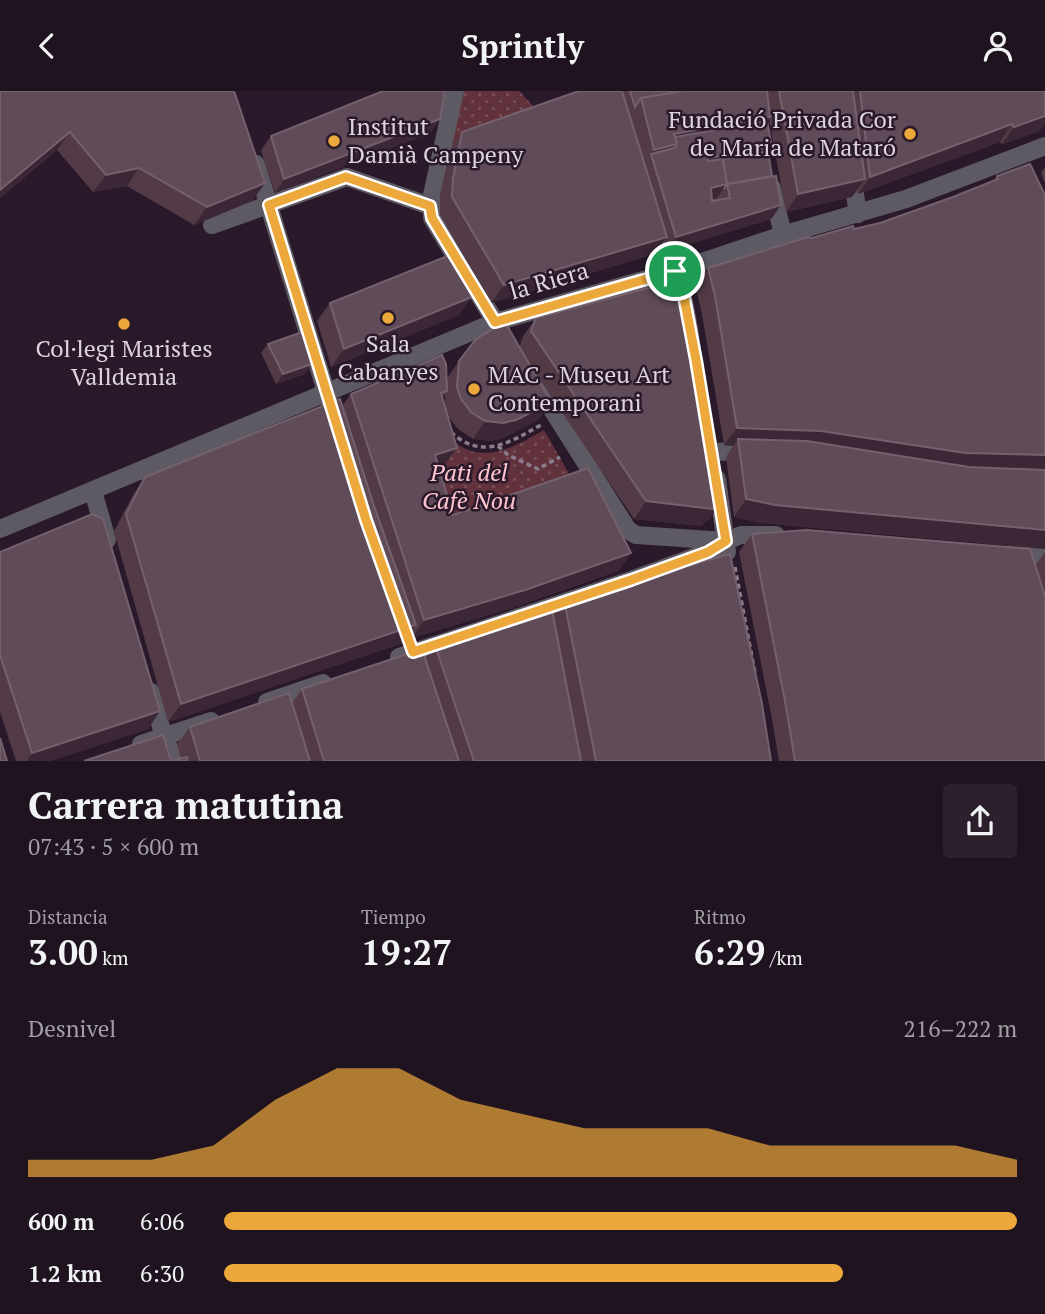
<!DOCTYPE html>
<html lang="es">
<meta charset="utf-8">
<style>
body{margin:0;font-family:"PT Serif",serif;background:#2c202d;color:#f1f3f6;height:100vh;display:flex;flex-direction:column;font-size:26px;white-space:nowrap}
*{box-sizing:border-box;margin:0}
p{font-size:23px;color:#a19ea5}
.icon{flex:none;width:38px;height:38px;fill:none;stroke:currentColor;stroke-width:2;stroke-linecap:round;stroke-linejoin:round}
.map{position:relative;height:670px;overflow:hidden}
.drawer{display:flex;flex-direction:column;background:#1f1320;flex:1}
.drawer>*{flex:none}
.pin{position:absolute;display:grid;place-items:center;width:60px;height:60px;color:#fff;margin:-30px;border:4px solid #fff;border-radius:50%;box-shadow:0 2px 7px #0007}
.round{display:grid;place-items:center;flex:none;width:74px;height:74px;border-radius:7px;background:#2c202d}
.overview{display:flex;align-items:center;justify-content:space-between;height:119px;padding:0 28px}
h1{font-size:38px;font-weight:600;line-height:52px}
.stats{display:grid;grid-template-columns:repeat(3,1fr);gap:10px;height:119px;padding:7px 28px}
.stats div{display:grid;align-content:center}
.stats b{font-size:35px;font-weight:600}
.stats small{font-size:19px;font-weight:400}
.stats p{font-size:19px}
.chart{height:196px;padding:14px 28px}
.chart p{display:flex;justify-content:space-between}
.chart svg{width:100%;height:126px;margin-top:7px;fill:#eda83b;opacity:.7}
ul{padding:0 28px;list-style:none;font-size:23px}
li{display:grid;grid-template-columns:112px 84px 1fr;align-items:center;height:52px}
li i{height:18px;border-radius:9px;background:#eda83b}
header{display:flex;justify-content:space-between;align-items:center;height:91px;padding:0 28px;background:#1f1320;font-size:32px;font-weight:600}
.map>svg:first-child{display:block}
</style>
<header><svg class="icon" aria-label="back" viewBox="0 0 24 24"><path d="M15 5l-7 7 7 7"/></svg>Sprintly<svg class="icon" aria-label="person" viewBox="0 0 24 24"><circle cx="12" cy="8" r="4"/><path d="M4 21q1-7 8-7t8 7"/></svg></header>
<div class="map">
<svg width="1045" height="670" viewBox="0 0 1045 670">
<defs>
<pattern id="park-dots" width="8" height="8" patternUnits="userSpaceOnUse" patternTransform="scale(1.75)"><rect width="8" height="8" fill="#61323b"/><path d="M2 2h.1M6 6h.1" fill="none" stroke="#774f57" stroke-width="1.8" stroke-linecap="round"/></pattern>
</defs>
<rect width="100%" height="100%" fill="#29192a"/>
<g fill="url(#park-dots)">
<path d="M462 0H519L535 17 450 59Z"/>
<path d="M544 339 576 395 441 442 423 382 451 348C482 376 514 356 544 339Z"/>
</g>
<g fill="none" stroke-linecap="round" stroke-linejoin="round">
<g stroke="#8b7e8c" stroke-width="3.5" stroke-dasharray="5 3.5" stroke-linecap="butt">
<path d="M451 341C482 370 510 351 541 334"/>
<path d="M498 355 508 364 538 378 560 366"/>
<path d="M735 476 755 582"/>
</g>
<g stroke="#5e5a64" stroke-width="18">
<path d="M455 0 432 104V127L501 240"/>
<path d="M256 73 329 310"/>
<path d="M851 78 858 123"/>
<path d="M772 97 783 144"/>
<path d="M212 134 347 86 430 115"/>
<path d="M652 137 660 162 675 180 678 189"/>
<path d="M536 293 628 439 636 444 726 450"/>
<path d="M712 361 754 360"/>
<path d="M717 388 727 461"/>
<path d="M93 400 107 449"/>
<path d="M0 438 495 231 675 180 783 144 906 108 1045 55"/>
<path d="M1010 464 1045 466"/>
<path d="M399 566 631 489 708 461 726 450 741 444H776"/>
<path d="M151 601 164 646 175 670"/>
<path d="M267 611 323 592"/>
<path d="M141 653 211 630"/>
</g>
</g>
<g fill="#523b47">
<path d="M0 0 265 92 252 110 194 134 127 95 93 101 57 59 0 107Z"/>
<path d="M579 0H1045L1040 40 1002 53 1000 51 858 103 857 99 852 106 786 121 769 28 767 30 768 60 772 85 781 114 771 128 666 160 664 150 654 163 491 212 440 123V104L450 59 462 41Z"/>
<path d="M440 28 430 42 275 102 261 59 271 45Z"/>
<path d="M1045 76V92L1041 82Z"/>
<path d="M997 85 1045 104V458L762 432 734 426 726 366 733 355 724 354 702 223 695 195 708 177 812 147 880 132 953 106 993 90Z"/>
<path d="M330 212 459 224 331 276 317 230Z"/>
<path d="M536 227 711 426 701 435 634 428 528 271 551 311 538 329 503 347 491 350 473 348 458 338 448 325 445 314V303L443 307 457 357 444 374 439 376 453 424 631 462 618 480 512 517 412 547 410 542 403 552 168 631 114 440 133 404 145 386 342 315 351 303 447 287 459 270 519 257 523 245Z"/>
<path d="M268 253 305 283 276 293 261 262Z"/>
<path d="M752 443 1035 475 1045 461V670H779L772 628 739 461Z"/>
<path d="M0 461 160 620 148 638 50 670H16L0 621Z"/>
<path d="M564 509 771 670H171L181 667 177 653 190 636 292 612 302 598 425 568 435 554 553 524Z"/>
</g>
<g fill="#3b2735">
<path d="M1045 25V33L1040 40 1002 53 1014 36Z"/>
<path d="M770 26 758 44 651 63 654 59 674 43Z"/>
<path d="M440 28 430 42 275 102 284 88Z"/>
<path d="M1012 33 1000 51 858 103 870 86Z"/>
<path d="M70 41 57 59 0 107V99Z"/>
<path d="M772 56 762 70 698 81 708 67Z"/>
<path d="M139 77 127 95 93 101 106 84Z"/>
<path d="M865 88 852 106 786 121 798 103Z"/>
<path d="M265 92 252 110 194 134 207 116Z"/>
<path d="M727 93 717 107 701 111 711 97Z"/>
<path d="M781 114 771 128 666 160 676 146Z"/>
<path d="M667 146 654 163 491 212 504 194Z"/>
<path d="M472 206 459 224 331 276 344 258Z"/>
<path d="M312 273 305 283 276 293 283 283Z"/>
<path d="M551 311 538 329 503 347 491 350 473 348 485 330Z"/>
<path d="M737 337 821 340 1045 364V382L953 380 738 348 733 355 724 354Z"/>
<path d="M457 357 444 374 423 382 435 364Z"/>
<path d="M723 408 711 426 701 435 634 428 646 410Z"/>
<path d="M746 408 1045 439V458L762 432 734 426Z"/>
<path d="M631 462 618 480 512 517 412 547 424 529Z"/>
<path d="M416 534 403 552 168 631 181 613Z"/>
<path d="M160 620 148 638 50 670H27L32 662Z"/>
</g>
<g fill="#604c58" stroke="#74616d" stroke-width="2">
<path d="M0 0H234L265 92 207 116 139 77 106 84 70 41 0 99Z"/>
<path d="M383 0H445L440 28 284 88 271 45Z"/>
<path d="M579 0H622L667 146 504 194 452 106 453 87 462 41Z"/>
<path d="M630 0H677L678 1 641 7 635 16Z"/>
<path d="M684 0H767L770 26 674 43 677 53 654 59 641 7Z"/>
<path d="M779 0H853L865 88 798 103Z"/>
<path d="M860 0H1045V25L1014 36 1012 33 870 86Z"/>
<path d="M767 30 772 56 708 67V70L723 68 727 93 711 97 712 110 730 107 727 93 776 85 781 114 676 146 651 63 674 57 677 53 675 46Z"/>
<path d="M768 60 772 85 727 93 724 98 727 93 723 68Z"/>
<path d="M1030 73 1045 104V364L965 362 821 340 737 337 715 205 708 177 808 146 812 147 853 135 854 138 880 132 953 106 998 88 997 85Z"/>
<path d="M455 162 475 192 472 206 344 258 330 212Z"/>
<path d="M681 188 689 194 697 237 709 330 723 408 713 418 646 410 531 240 536 227Z"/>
<path d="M505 231 551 311 516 329 503 332 485 330 471 321 461 308 457 296 459 270 476 248Z"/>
<path d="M302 241 312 273 283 283 268 253Z"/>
<path d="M442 264 446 273 447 300 441 302 457 357 435 364 453 424 588 377 631 462 525 499 424 529 351 303Z"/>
<path d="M340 308 373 412 416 534 181 613 126 423 145 386Z"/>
<path d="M738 348 807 350 969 376 1045 379V439L775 414 746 408Z"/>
<path d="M92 423 103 428 160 620 32 662 0 564V461Z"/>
<path d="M807 439 1030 458 1045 505V670H795L785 610 752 443Z"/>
<path d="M730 463 762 613 771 670H596L564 509Z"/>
<path d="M552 519 581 670H474L435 554Z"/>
<path d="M422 558 459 670H324L302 598Z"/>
<path d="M289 602 310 670H200L190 636Z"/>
<path d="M163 644 171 670H84Z"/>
<path d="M0 647 7 670H0Z"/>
<path d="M187 666 188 670H171Z"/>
</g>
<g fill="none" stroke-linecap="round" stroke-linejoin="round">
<defs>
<path id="route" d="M346 86 430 115 432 127 495 231 675 180 683 201 696 269 726 450 708 461 631 489 413 561 366 429 269 114Z"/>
</defs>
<use href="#route" stroke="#fff" stroke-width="14"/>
<use href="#route" stroke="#eda83b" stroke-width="9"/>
</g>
<g fill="#eda83b" stroke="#29192a" stroke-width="2.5">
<circle cx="910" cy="43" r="7"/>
<circle cx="334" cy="50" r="7"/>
<circle cx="388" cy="227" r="7"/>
<circle cx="124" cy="233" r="7"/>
<circle cx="474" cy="298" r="7"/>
</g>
<g text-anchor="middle" stroke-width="5" stroke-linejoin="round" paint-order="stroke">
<g font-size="24" fill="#ddd3de" stroke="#29192a" text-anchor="start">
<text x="896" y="37" text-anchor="end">Fundació Privada Cor<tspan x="896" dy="28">de Maria de Mataró</tspan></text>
<text x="348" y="44">Institut<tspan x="348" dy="28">Damià Campeny</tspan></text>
<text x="388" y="261" text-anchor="middle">Sala<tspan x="388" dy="28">Cabanyes</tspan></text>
<text x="124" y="266" text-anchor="middle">Col·legi Maristes<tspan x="124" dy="28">Valldemia</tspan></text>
<text x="488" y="292">MAC - Museu Art<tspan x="488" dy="28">Contemporani</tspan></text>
</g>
<g font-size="24" fill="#ddd3de" stroke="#29192a">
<text transform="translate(549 190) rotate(-16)" y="8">la Riera</text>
</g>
<g font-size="24" font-style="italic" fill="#fec4cd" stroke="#29192a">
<text x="469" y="390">Pati del<tspan x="469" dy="28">Cafè Nou</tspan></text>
</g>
</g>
</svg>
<div class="pin" style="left:675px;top:180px;background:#1e9e55"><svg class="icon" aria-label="arrive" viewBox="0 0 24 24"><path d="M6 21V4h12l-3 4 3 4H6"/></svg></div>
</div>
<section class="drawer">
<div class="overview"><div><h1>Carrera matutina</h1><p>07:43 · 5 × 600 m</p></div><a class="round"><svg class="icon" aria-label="share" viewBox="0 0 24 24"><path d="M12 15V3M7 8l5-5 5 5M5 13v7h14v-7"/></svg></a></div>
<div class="stats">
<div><p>Distancia</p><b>3.00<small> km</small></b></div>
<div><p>Tiempo</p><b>19:27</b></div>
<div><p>Ritmo</p><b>6:29<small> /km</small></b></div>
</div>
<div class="chart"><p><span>Desnivel</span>216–222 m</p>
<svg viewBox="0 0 160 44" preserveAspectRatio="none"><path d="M0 44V38L10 38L20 38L30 33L40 17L50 6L60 6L70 17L80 22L90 27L100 27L110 27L120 33L130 33L140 33L150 33L160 38V44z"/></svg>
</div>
<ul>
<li><b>600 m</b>6:06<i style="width:100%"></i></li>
<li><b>1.2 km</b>6:30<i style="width:78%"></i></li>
</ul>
</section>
